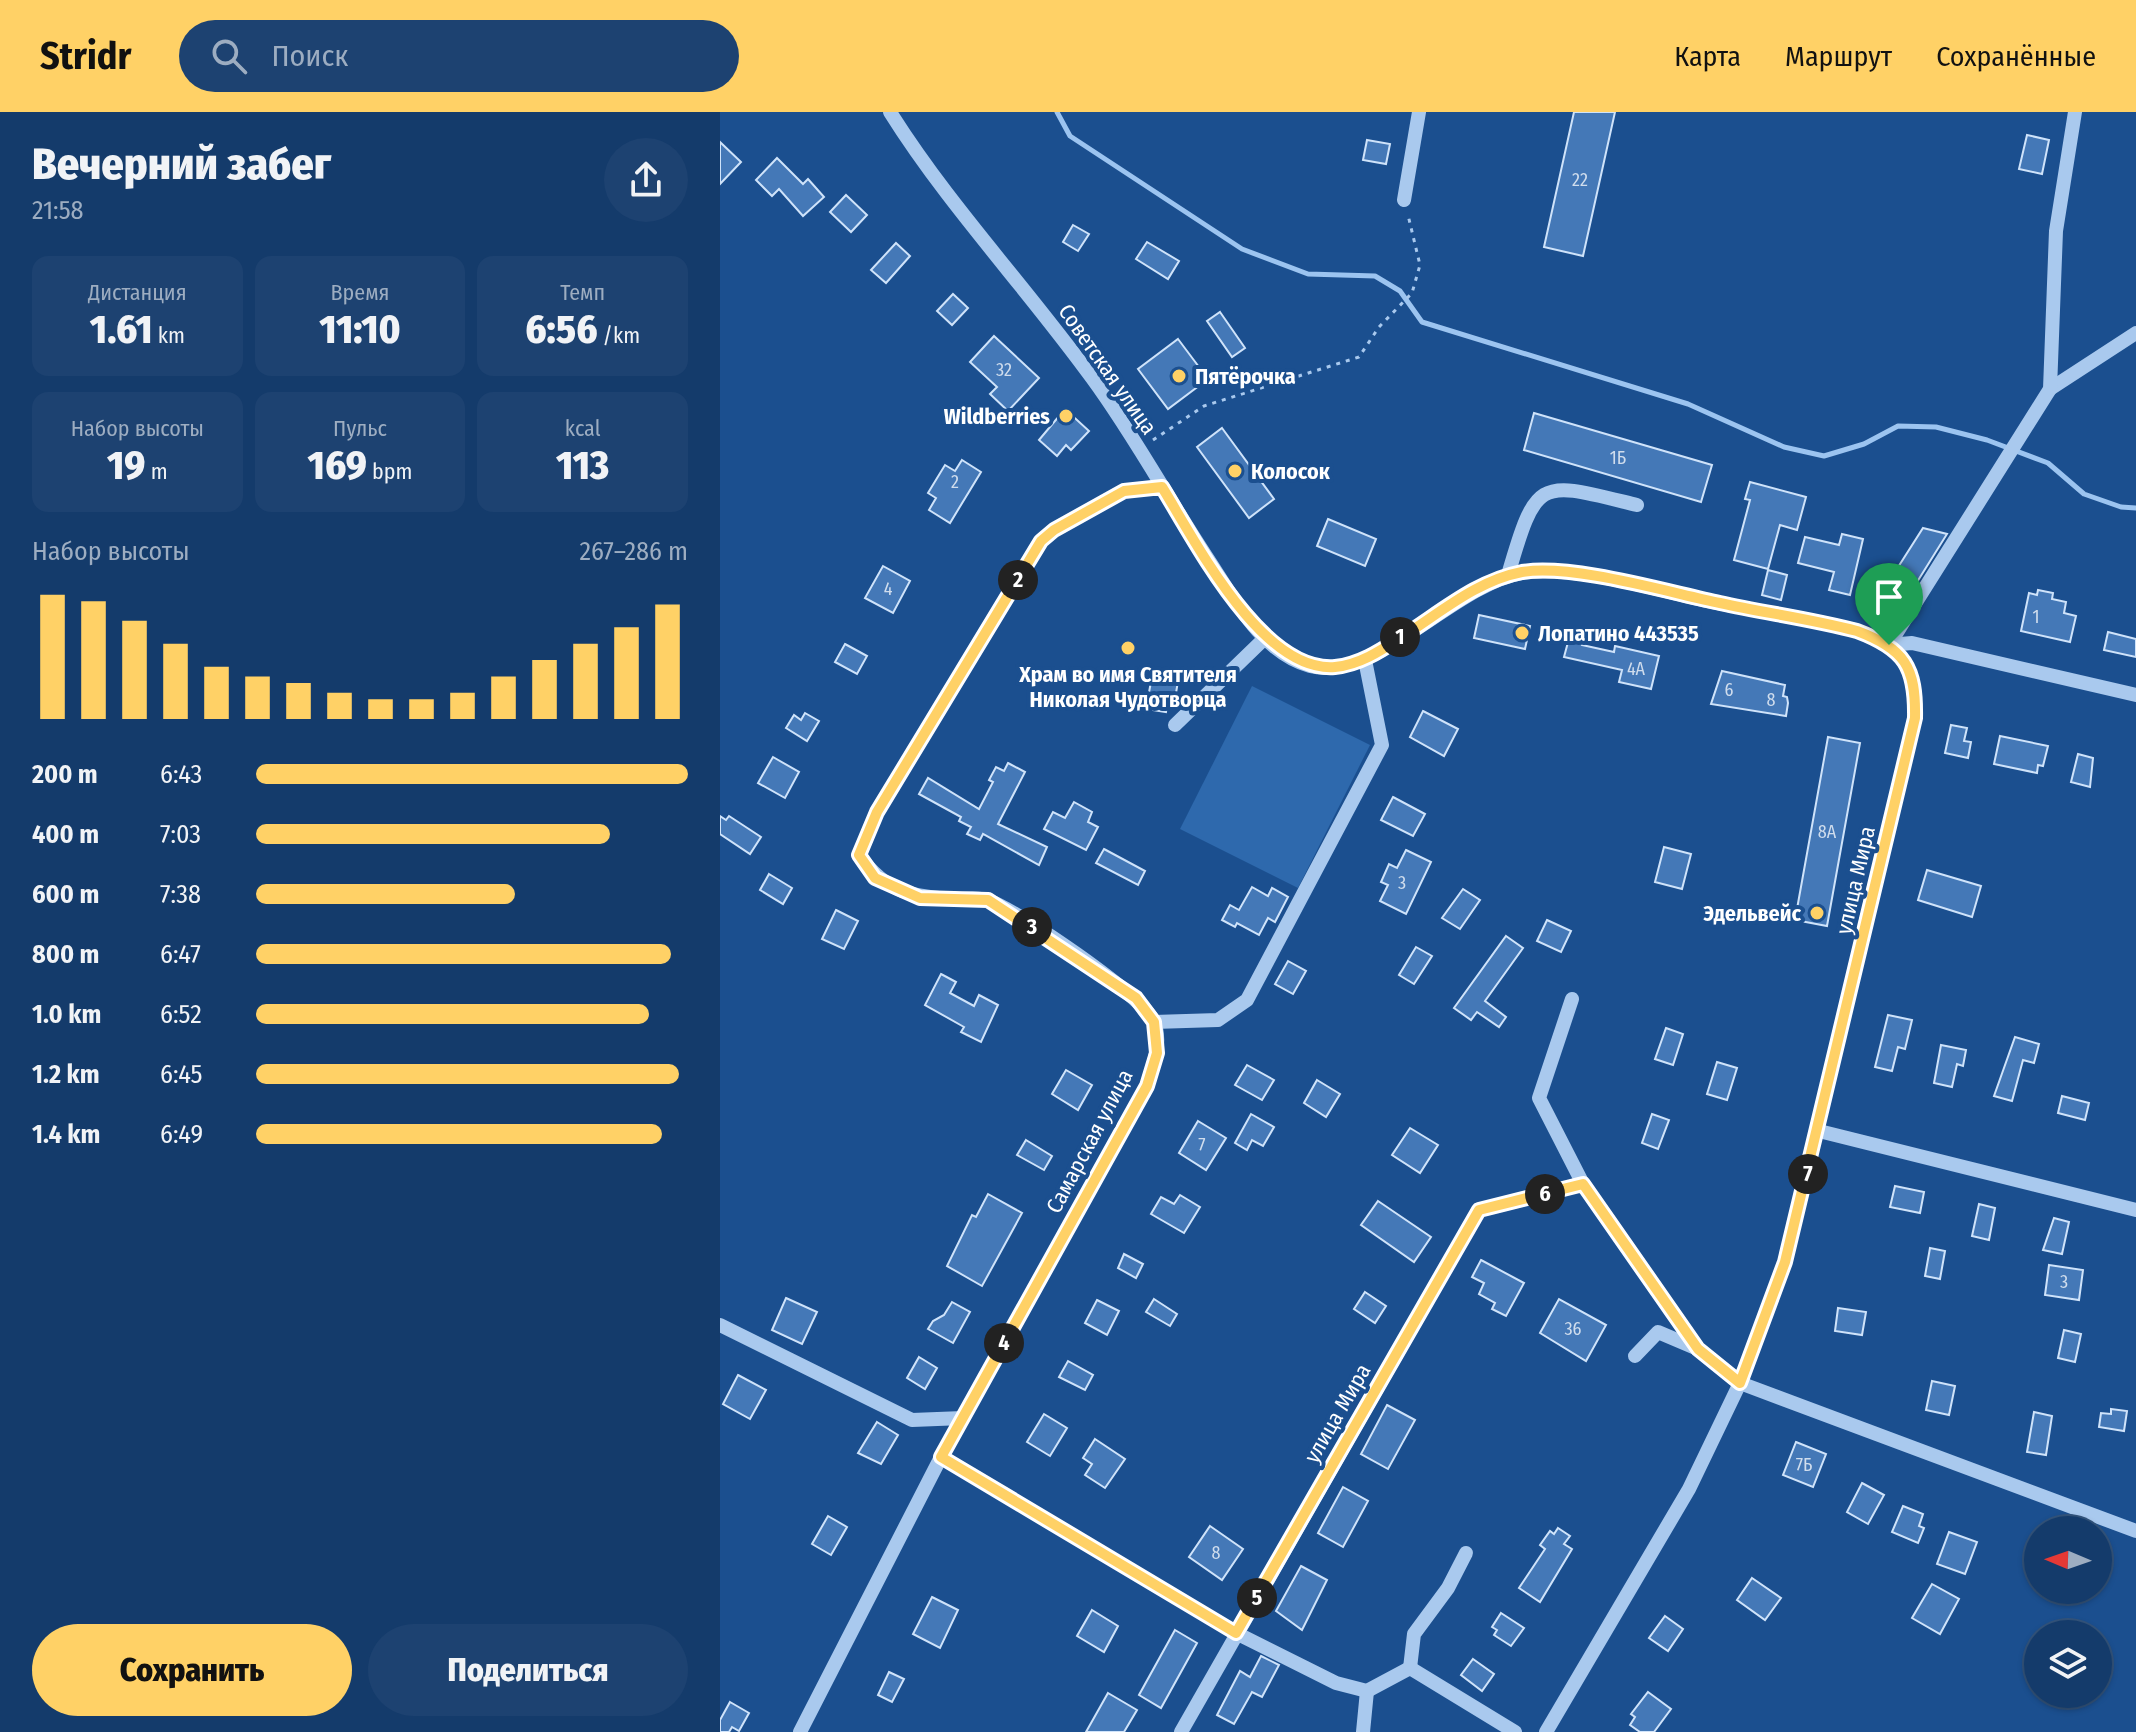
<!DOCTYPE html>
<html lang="ru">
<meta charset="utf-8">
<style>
body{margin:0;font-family:"Fira Sans Condensed",sans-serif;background:#1d4271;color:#f1f3f6;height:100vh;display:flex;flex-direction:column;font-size:30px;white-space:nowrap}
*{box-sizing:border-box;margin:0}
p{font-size:26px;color:#9dadc1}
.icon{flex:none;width:44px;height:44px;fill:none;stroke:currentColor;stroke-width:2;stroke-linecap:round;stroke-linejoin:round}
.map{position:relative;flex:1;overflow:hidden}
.side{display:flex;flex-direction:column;background:#143b6b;width:720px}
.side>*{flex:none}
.needle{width:52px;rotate:272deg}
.tools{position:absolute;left:1304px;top:1404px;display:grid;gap:16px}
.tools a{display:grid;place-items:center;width:88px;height:88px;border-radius:50%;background:#143b6b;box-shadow:0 2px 6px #0004,0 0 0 2px #33557e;font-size:40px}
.pin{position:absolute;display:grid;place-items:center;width:68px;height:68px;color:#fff;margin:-82px -34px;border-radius:50% 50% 50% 0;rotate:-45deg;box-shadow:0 0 8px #0007}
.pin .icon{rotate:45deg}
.km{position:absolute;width:40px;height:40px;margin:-20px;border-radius:50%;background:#222;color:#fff;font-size:22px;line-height:40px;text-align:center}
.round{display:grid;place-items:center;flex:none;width:84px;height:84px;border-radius:42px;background:#1d4271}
.headline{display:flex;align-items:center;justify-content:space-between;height:136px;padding:0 32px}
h1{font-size:44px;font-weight:800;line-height:60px}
.metrics{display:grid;grid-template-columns:repeat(3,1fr);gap:12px;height:136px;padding:8px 32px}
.metrics div{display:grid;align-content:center;border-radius:16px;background:#1d4271;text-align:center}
.metrics b{font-size:40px;font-weight:800}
.metrics small{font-size:22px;font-weight:400}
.metrics p{font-size:22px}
.chart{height:224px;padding:16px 32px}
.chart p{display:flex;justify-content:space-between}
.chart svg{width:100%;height:144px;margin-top:8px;stroke:#ffd166;stroke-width:6}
.cta{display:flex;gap:16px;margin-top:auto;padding:16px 32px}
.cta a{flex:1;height:92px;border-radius:48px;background:#ffd166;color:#111;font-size:32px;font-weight:800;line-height:92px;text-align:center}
.cta a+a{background:#1d4271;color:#f1f3f6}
ul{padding:0 32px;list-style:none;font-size:26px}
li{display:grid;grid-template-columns:128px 96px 1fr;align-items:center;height:60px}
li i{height:20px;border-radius:10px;background:#ffd166}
header{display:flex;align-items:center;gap:48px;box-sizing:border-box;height:112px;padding:0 40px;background:#ffd166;color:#111}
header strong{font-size:38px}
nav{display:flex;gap:44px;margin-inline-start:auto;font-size:28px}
.search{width:560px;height:72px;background:#1d4271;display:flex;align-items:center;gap:20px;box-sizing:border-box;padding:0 28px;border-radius:44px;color:#9dadc1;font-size:30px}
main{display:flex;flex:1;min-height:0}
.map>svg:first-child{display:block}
</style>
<header>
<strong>Stridr</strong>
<div class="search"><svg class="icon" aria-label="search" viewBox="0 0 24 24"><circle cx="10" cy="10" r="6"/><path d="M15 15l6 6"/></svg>Поиск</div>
<nav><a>Карта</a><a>Маршрут</a><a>Сохранённые</a></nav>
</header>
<main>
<section class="side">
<div class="headline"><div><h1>Вечерний забег</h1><p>21:58</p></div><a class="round"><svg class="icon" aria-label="share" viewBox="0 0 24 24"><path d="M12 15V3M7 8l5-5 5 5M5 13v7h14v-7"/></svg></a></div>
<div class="metrics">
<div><p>Дистанция</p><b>1.61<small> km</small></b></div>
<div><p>Время</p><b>11:10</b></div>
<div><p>Темп</p><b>6:56<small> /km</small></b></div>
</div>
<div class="metrics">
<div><p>Набор высоты</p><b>19<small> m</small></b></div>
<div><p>Пульс</p><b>169<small> bpm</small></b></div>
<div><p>kcal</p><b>113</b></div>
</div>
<div class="chart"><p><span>Набор высоты</span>267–286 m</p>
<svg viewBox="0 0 160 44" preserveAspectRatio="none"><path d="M5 44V6M15 44V8M25 44V14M35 44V21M45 44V28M55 44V31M65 44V33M75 44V36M85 44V38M95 44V38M105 44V36M115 44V31M125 44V26M135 44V21M145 44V16M155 44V9"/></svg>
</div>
<ul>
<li><b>200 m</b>6:43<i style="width:100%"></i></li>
<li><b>400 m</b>7:03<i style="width:82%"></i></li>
<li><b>600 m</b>7:38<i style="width:60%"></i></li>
<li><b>800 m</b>6:47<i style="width:96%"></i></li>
<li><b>1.0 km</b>6:52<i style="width:91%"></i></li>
<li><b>1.2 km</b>6:45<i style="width:98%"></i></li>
<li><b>1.4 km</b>6:49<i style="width:94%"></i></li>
</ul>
<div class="cta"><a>Сохранить</a><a>Поделиться</a></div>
</section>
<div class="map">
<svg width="1416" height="1620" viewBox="0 0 1416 1620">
<rect width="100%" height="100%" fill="#1b4f8f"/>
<path fill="#2e69ad" d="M532 574 650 633 578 776 460 717Z"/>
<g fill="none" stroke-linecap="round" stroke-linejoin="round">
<path stroke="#9cc4f0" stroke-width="5" d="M337 0 350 24 522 137 588 162 655 164 680 179 702 210 968 292 1064 335 1104 344 1144 332 1178 314 1216 315 1267 328 1328 351 1364 382 1401 395 1416 396"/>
</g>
<g fill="#4478b7" stroke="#cfe3fa" stroke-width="2">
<path d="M854 0H895L863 144 824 135Z"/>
<path d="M1307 23 1329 28 1322 62 1299 57Z"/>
<path d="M647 28 670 32 666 52 643 48Z"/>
<path d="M0 30 21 50 0 72Z"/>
<path d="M57 46 83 72 88 67 104 85 83 104 59 77 52 84 36 68Z"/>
<path d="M126 83 147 103 131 120 110 100Z"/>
<path d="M353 113 369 122 358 139 343 130Z"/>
<path d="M427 130 459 149 448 167 416 147Z"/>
<path d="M176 131 190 144 166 171 151 158Z"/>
<path d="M233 182 248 196 232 213 217 199Z"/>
<path d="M500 200 525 236 512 245 487 209Z"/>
<path d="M274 224 319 266 288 299 270 282 277 275 250 250Z"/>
<path d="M458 227 488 267 448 297 418 257Z"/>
<path d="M345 297 369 319 351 338 346 333 337 344 319 328Z"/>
<path d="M814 301 992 353 981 390 804 338Z"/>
<path d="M502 316 554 387 529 406 477 335Z"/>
<path d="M242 348 261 360 230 411 209 398 216 386 208 381 225 353 235 359Z"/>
<path d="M1030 370 1086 385 1077 418 1060 413 1048 457 1014 448 1030 388 1025 387Z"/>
<path d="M608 407 656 427 645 454 597 434Z"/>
<path d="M1203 416 1227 422 1177 502 1152 496Z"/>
<path d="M1122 422 1143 427 1130 483 1109 478 1114 460 1078 451 1085 425 1119 433Z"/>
<path d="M163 454 190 469 173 501 145 486Z"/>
<path d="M1048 458 1067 463 1061 488 1042 483Z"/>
<path d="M1318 478 1333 481 1332 487 1346 490 1344 501 1356 504 1350 530 1301 519 1309 481 1317 483Z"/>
<path d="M759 503 810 514 805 537 754 526Z"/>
<path d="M851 519 865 522 862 533 894 540 895 534 939 544 931 577 899 570 902 558 844 545Z"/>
<path d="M1388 520 1416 527V545L1384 538Z"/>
<path d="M125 532 147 544 137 562 115 550Z"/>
<path d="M1002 559 1065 573 1063 584 1067 585 1068 591 1066 604 991 592Z"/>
<path d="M432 564 458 569 455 587 448 586 446 600 426 597Z"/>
<path d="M703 599 738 617 724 644 690 625Z"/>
<path d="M85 601 99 609 87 629 66 616 74 603 81 608Z"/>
<path d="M1231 613 1247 616 1244 629 1251 630 1248 646 1225 641Z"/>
<path d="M1280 624 1328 634 1323 654 1318 653 1317 661 1274 652Z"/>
<path d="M1108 625 1140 631 1107 814 1075 808Z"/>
<path d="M1358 642 1373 646 1370 675 1351 670Z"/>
<path d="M53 645 79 660 65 686 38 671Z"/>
<path d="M288 651 305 660 278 712 327 735 319 753 263 722 260 728 247 722 251 715 239 709 241 705 199 682 208 666 259 697 273 670 269 668 276 655 284 659Z"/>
<path d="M673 685 705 702 693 724 661 708Z"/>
<path d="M354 690 372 700 368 710 378 715 366 738 324 717 333 700 345 706Z"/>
<path d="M0 704 6 708 9 704 41 725 30 742 0 722Z"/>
<path d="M944 735 971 742 962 777 935 770Z"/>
<path d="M384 737 425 759 418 773 376 751Z"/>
<path d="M686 738 711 750 686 802 660 789 668 773 661 770 669 752 677 756Z"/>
<path d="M1207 758 1261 774 1252 805 1198 788Z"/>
<path d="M49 762 72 776 63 792 40 778Z"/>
<path d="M532 775 548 784 552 776 568 785 555 810 548 806 539 823 517 811 515 815 502 808 510 793 519 798Z"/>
<path d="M743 777 760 788 740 817 722 806Z"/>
<path d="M116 798 138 809 124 837 102 827Z"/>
<path d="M827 808 851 819 841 840 817 829Z"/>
<path d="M786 824 803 836 765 889 786 905 779 915 757 900 751 908 734 896Z"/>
<path d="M696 835 712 844 694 872 679 863Z"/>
<path d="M568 849 586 859 573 882 555 872Z"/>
<path d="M221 862 236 870 230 881 254 894 259 883 278 893 261 930 241 920 244 915 205 893Z"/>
<path d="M1168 903 1192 908 1185 937 1178 935 1172 959 1155 955Z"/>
<path d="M946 916 963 922 953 953 935 947Z"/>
<path d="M1295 925 1319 932 1314 951 1303 948 1292 989 1274 984Z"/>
<path d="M1221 933 1246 938 1243 954 1237 952 1232 975 1214 971Z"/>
<path d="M997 950 1017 956 1007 988 987 982Z"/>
<path d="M527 953 554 968 542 988 515 973Z"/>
<path d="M346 958 372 973 358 998 332 982Z"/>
<path d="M597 968 620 982 606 1005 584 991Z"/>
<path d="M1342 984 1369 991 1365 1008 1338 1001Z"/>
<path d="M531 1002 554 1015 543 1034 532 1028 527 1038 515 1031Z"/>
<path d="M932 1002 949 1008 938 1037 922 1031Z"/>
<path d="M478 1009 506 1026 486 1058 459 1041Z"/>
<path d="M690 1016 718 1033 700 1061 672 1043Z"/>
<path d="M306 1028 332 1044 324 1058 297 1043Z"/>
<path d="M1175 1074 1204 1080 1200 1101 1170 1095Z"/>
<path d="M268 1082 302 1101 262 1174 227 1154 252 1103 256 1105Z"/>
<path d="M460 1083 480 1095 464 1121 431 1102 441 1085 454 1092Z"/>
<path d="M658 1089 711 1125 694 1150 641 1113Z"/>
<path d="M1259 1092 1275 1096 1269 1128 1252 1124Z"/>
<path d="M1334 1106 1349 1110 1342 1142 1323 1138Z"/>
<path d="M1210 1136 1225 1139 1220 1167 1205 1164Z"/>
<path d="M404 1142 423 1152 416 1166 398 1156Z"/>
<path d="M761 1148 804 1171 786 1204 772 1197 775 1191 759 1182 764 1171 752 1165Z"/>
<path d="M1329 1153 1363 1158 1359 1188 1325 1183Z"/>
<path d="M645 1180 666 1194 655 1211 634 1197Z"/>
<path d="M66 1186 97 1200 82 1232 52 1218Z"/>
<path d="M434 1187 457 1202 450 1214 426 1200Z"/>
<path d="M839 1187 886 1213 866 1249 820 1221Z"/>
<path d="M377 1188 399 1199 387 1223 365 1211Z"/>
<path d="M232 1190 250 1200 233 1231 208 1217 213 1209 224 1203Z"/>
<path d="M1118 1196 1146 1200 1142 1223 1115 1219Z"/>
<path d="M1344 1218 1361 1222 1355 1250 1338 1246Z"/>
<path d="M199 1245 217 1256 205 1277 187 1266Z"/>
<path d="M348 1249 373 1263 365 1278 339 1265Z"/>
<path d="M18 1263 46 1278 30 1307 3 1292Z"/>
<path d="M1212 1269 1235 1274 1229 1303 1206 1298Z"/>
<path d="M667 1293 695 1308 668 1357 641 1342Z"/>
<path d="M1391 1297 1407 1299 1404 1319 1379 1315 1381 1301 1391 1302Z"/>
<path d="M1314 1300 1332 1304 1326 1343 1307 1340Z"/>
<path d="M324 1302 347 1316 330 1344 307 1330Z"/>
<path d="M157 1310 178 1323 161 1352 138 1341Z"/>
<path d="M375 1327 405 1347 385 1376 365 1363 372 1352 363 1346Z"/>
<path d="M1076 1330 1106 1342 1093 1375 1063 1363Z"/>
<path d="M1142 1371 1164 1383 1148 1412 1127 1400Z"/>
<path d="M623 1375 648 1389 623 1435 598 1421Z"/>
<path d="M1183 1394 1203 1402 1199 1414 1204 1416 1198 1431 1172 1420Z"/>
<path d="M108 1404 127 1415 111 1443 92 1432Z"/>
<path d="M490 1414 523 1437 502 1468 469 1445Z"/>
<path d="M838 1416 850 1424 844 1432 852 1437 820 1490 799 1476 825 1437 820 1433 830 1419 834 1422Z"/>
<path d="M1229 1420 1257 1430 1245 1462 1217 1452Z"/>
<path d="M581 1454 607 1468 582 1518 556 1499Z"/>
<path d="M1032 1466 1061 1486 1045 1508 1017 1488Z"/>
<path d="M1212 1472 1239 1487 1220 1522 1192 1506Z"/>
<path d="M212 1485 238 1498 220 1536 193 1522Z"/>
<path d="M372 1498 398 1514 384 1540 357 1524Z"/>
<path d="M781 1501 804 1516 791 1534 774 1523 777 1518 772 1515Z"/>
<path d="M945 1504 963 1517 948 1539 929 1526Z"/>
<path d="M455 1518 477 1531 441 1596 419 1583Z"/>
<path d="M541 1544 559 1553 542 1585 532 1580 514 1612 497 1603 520 1559 530 1565Z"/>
<path d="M753 1547 774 1562 762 1579 741 1563Z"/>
<path d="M169 1560 184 1567 172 1590 158 1583Z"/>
<path d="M928 1580 951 1597 934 1620H920L910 1613 915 1605 911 1602Z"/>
<path d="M388 1581 417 1598 404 1620H366Z"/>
<path d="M10 1590 29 1601 19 1619 12 1615 9 1620H0V1608Z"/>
</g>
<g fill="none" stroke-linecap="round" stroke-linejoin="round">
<path stroke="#a9c9ee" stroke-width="3" stroke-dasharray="4 6" stroke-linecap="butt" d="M433 328 484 294 639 245 659 215 692 181 700 153 688 103"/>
<g stroke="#a9c9ee" stroke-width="14">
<path d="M170 0C229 94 307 176 372 266 414 323 447 385 486 444 512 483 541 541 590 554 655 571 734 472 802 461 853 452 940 479 992 490 1040 500 1089 506 1137 519 1185 536 1196 555 1195 606L1065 1150 1020 1271 969 1377 826 1620"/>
<path d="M684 88 699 0"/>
<path d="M1330 277 1416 221"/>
<path d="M788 463C817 363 819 369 917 393"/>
<path d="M1169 533 1330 277 1336 119 1355 0"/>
<path d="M1169 533 1192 531 1416 583"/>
<path d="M455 613 545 526"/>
<path d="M852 887 819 986 863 1072 978 1237 1020 1271 1416 1419"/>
<path d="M434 910 498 908 527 888 662 633 645 548"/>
<path d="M1099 1019 1416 1098"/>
<path d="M0 1213 192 1308 243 1306"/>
<path d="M915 1244 938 1220 978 1237"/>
<path d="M221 1345 516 1521 616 1571 647 1579 690 1556 795 1620"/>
<path d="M690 1556 694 1522 728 1476 746 1441"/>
<path d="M80 1620 221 1345 427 974C433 954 443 928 433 908 419 881 300 800 270 789 261 785 248 787 239 787 194 786 166 781 139 743L157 700 321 429 334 418 404 379 442 375"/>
<path d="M461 1620 759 1098 863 1072"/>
<path d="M643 1620 647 1579"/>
</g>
</g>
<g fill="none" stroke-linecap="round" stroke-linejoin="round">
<defs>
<path id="route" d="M442 375C476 430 542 561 615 555 644 552 667 534 691 519 726 496 760 468 802 460 854 452 947 480 1000 491 1045 501 1092 507 1137 519 1185 537 1196 555 1195 606L1065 1150 1020 1271 978 1237 863 1072 759 1098 516 1521 221 1345 427 974 437 941 434 910 416 886 268 788 200 786 155 766 139 743 157 700 321 429 334 418 404 379Z"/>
</defs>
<use href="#route" stroke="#fff" stroke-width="16"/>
<use href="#route" stroke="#ffd166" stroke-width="10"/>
</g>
<g fill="#ffd166" stroke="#1b4f8f" stroke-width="3">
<circle cx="459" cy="264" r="8"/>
<circle cx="346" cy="304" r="8"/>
<circle cx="515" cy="359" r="8"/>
<circle cx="802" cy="521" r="8"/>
<circle cx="408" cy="536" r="8"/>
<circle cx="1097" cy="801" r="8"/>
</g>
<g text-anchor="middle" stroke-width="8" stroke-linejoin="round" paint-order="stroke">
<g font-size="18" fill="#d0dded">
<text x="860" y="74">22</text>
<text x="284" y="264">32</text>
<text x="898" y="352">1Б</text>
<text x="235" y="376">2</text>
<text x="168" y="483">4</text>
<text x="1316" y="511">1</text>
<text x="916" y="563">4А</text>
<text x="1009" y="584">6</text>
<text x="1051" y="594">8</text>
<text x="1107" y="726">8А</text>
<text x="682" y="777">3</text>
<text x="482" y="1039">7</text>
<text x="1344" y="1176">3</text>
<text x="853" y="1223">36</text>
<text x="1084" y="1359">7Б</text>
<text x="496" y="1447">8</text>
</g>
<g font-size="22" fill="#fff" stroke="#1b4f8f">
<text transform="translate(388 257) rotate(55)" y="8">Советская улица</text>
<text transform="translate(1135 768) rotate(-77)" y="8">улица Мира</text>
<text transform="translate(369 1029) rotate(-62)" y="8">Самарская улица</text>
<text transform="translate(617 1301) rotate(-60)" y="8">улица Мира</text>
</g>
<g font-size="22" font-weight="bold" fill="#fff" stroke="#1b4f8f" text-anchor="start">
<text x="475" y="272">Пятёрочка</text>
<text x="330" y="312" text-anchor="end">Wildberries</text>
<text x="531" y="367">Колосок</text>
<text x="818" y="529">Лопатино 443535</text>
<text x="408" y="570" text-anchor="middle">Храм во имя Святителя<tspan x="408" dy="25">Николая Чудотворца</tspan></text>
<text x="1081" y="809" text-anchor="end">Эдельвейс</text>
</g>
</g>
</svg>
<div class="tools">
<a><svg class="needle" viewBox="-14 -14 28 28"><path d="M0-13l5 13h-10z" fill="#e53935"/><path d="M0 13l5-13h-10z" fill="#9dadc1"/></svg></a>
<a><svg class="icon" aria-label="layers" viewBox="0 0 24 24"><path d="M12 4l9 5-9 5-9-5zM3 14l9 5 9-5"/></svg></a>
</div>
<div class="pin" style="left:1169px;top:533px;background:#1e9e55"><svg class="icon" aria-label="arrive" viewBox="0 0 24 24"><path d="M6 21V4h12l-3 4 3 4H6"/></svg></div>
<b class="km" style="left:680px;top:525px">1</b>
<b class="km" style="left:298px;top:468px">2</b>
<b class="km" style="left:312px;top:815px">3</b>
<b class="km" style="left:284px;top:1231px">4</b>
<b class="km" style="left:537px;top:1486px">5</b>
<b class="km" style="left:825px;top:1082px">6</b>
<b class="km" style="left:1088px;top:1062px">7</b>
</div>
</main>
